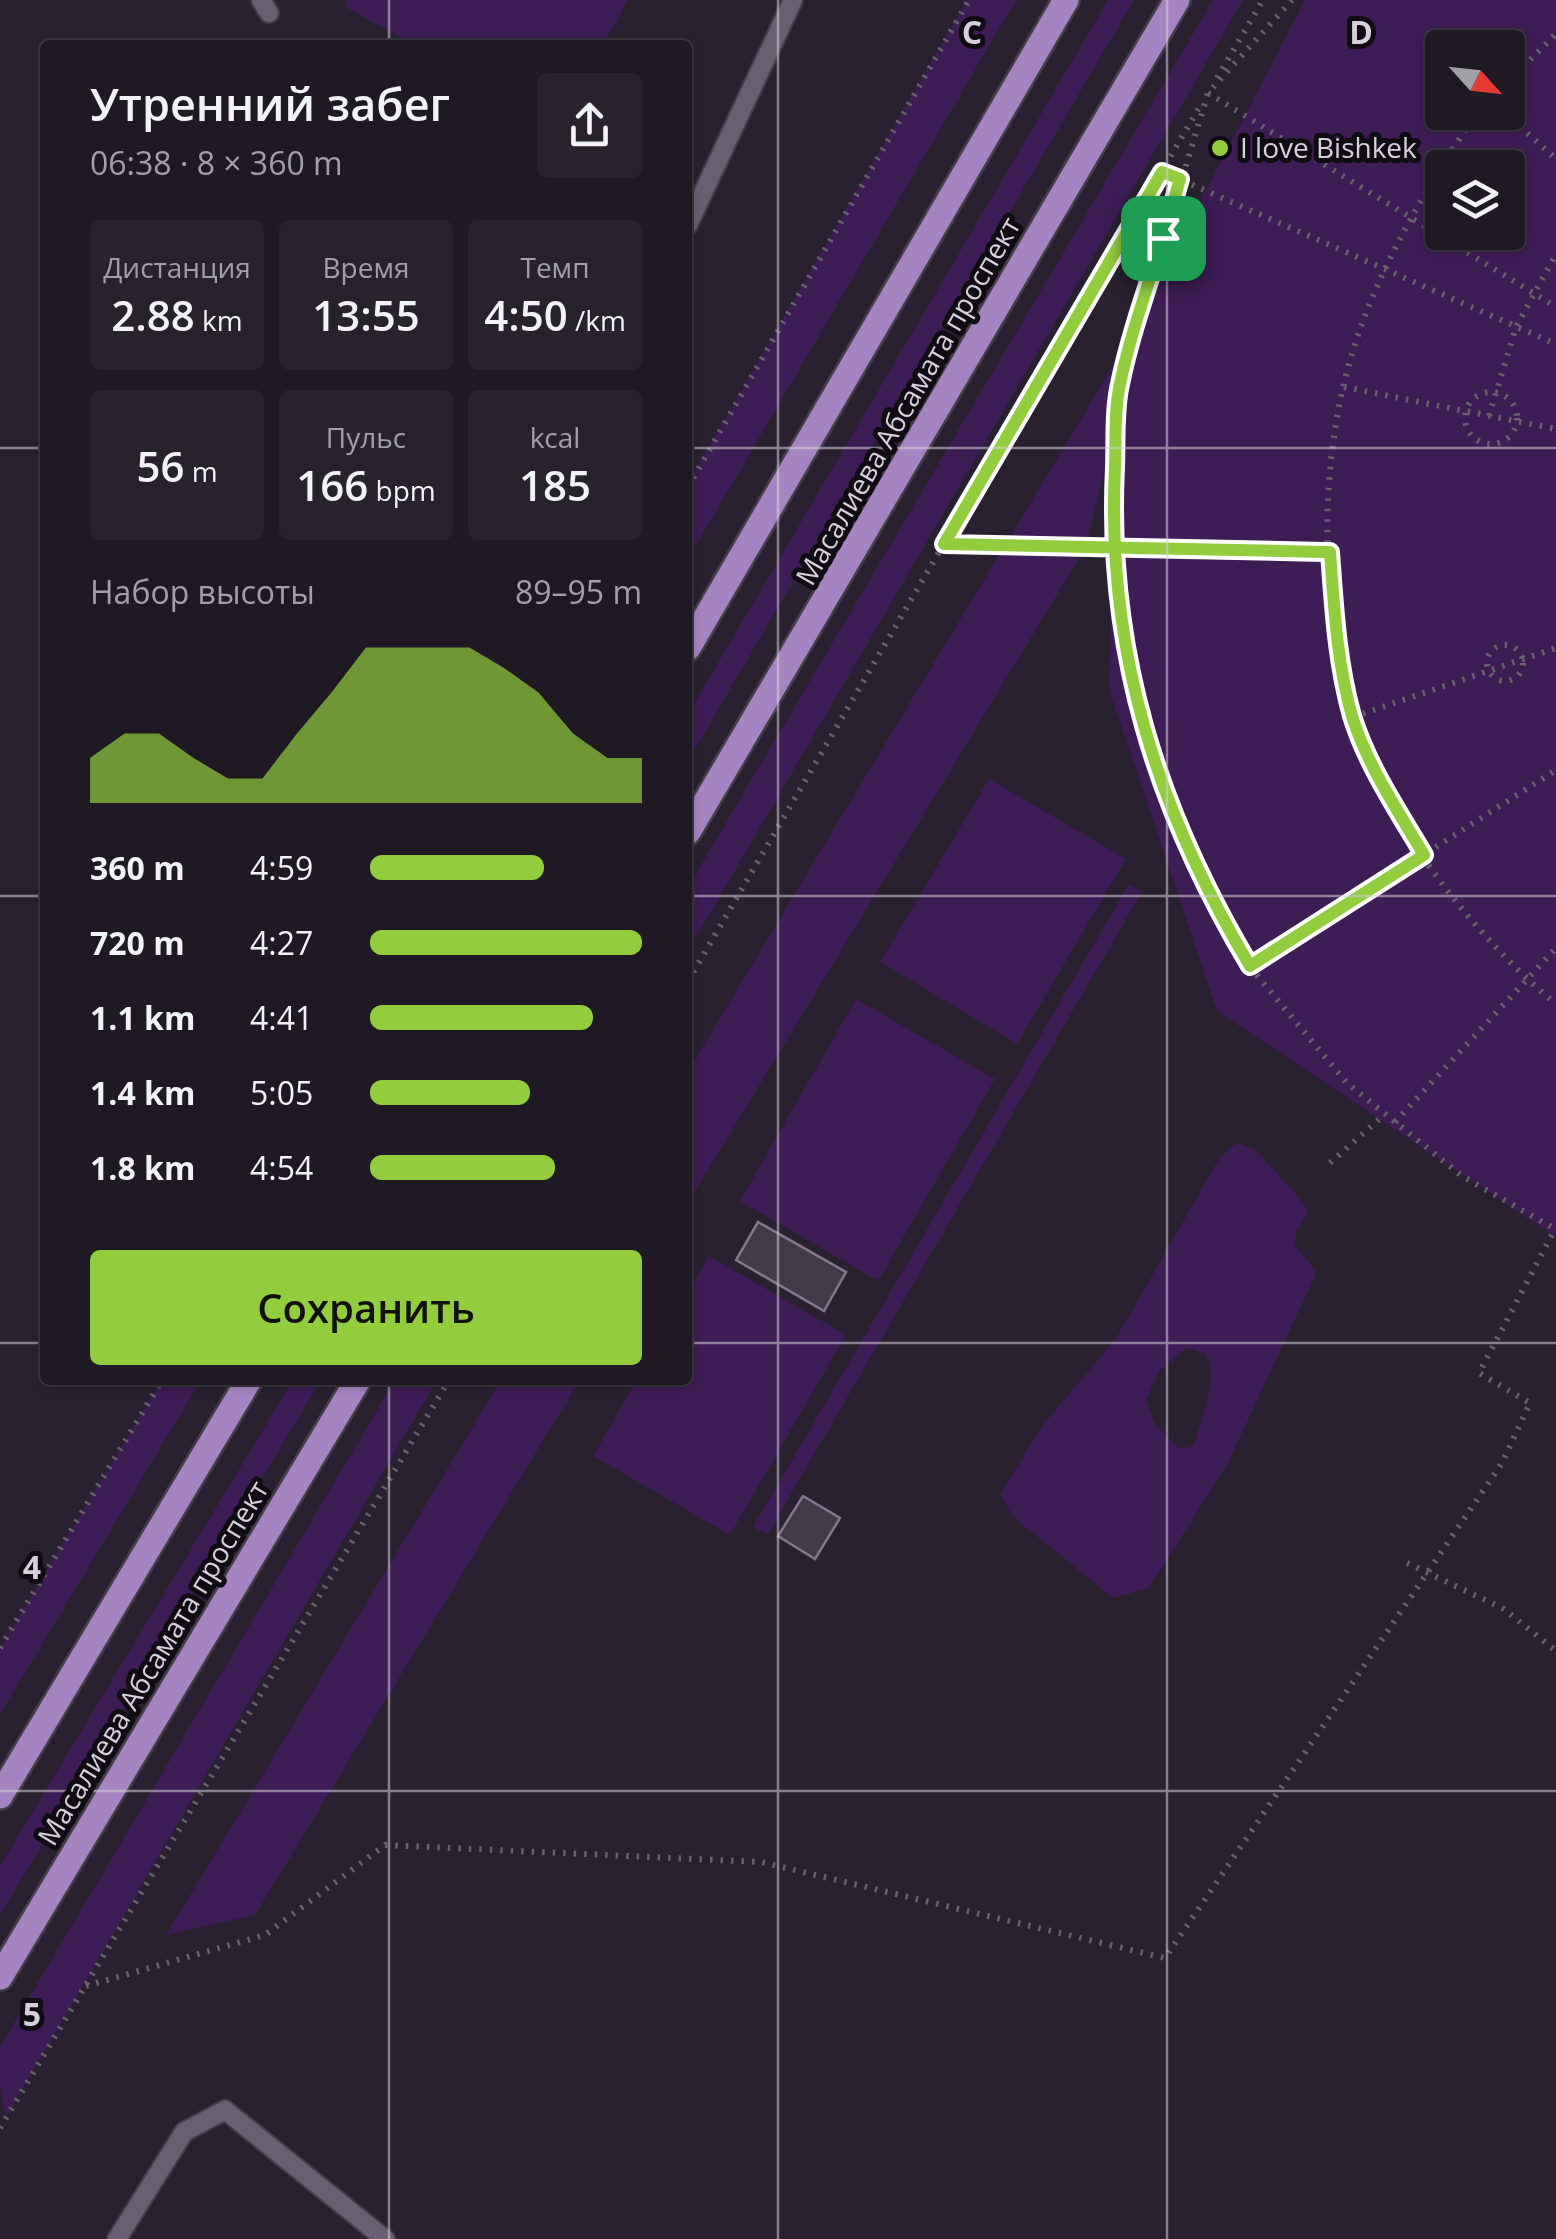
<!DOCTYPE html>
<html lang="ru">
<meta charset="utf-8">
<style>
body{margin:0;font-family:"Open Sans",sans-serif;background:#27222c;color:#f1f3f6;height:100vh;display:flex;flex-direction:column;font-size:38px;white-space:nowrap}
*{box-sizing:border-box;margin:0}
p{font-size:32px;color:#a1a0a6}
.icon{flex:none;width:55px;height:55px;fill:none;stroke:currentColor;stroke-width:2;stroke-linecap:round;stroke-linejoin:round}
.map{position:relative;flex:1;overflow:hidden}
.details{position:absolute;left:40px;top:40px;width:652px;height:1345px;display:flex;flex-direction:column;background:#1f1924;border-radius:10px;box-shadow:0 2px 8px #0004,0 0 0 2px #3c3841}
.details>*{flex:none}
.needle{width:65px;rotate:117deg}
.fabs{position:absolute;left:1425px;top:30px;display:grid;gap:20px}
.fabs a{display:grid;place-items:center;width:100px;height:100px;border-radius:10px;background:#1f1924;box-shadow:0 2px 8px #0004,0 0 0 2px #3c3841;font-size:50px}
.pin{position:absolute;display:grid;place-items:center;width:85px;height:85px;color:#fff;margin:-42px;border-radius:20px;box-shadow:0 5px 15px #0006}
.round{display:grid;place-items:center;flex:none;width:105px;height:105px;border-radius:10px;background:#27222c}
.summary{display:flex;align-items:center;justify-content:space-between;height:170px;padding:0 50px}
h1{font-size:45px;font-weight:600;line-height:75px}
.figures{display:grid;grid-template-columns:repeat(3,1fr);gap:15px;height:170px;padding:10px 50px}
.figures div{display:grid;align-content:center;border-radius:10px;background:#27222c;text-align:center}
.figures b{font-size:42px;font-weight:600}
.figures small{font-size:28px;font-weight:400}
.figures p{font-size:28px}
.chart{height:280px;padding:20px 50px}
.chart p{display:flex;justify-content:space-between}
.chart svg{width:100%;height:180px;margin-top:10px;fill:#92cd3e;opacity:.7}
.primary-button{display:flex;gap:20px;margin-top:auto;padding:20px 50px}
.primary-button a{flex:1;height:115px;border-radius:10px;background:#92cd3e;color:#111;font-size:40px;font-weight:600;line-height:115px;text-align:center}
ul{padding:0 50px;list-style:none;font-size:32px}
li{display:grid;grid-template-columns:160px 120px 1fr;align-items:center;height:75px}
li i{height:25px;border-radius:12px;background:#92cd3e}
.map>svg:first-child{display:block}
</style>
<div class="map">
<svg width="1556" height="2239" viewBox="0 0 1556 2239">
<rect width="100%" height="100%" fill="#292130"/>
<g fill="#3e1c55" fill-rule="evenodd">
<path d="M347 0H628L603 45H414L344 6Z"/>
<path d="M967 0H1016L688 559V483Z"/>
<path d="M1108 0H1134L688 761V714Z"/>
<path d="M1213 0H1243L688 951V887Z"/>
<path d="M1305 0H1556V1237L1217 1011 1109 690 1117 418 1086 547 688 1203V1071L1119 356ZM1442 48H1508V112H1442ZM1442 168H1508V232H1442Z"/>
<path d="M989 779 1126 859 1017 1044 880 962Z"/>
<path d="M1129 884 1142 892 767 1535 753 1527Z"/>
<path d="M856 999 995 1079 878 1281 740 1201Z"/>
<path d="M1236 1143 1256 1150 1303 1202 1308 1213 1296 1233 1295 1245 1317 1272 1228 1463 1149 1588 1113 1598 1013 1517 1000 1494 1043 1425 1117 1337 1220 1157ZM1187 1348 1205 1354C1220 1378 1200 1421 1194 1446L1179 1449 1155 1424 1146 1400 1160 1370Z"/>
<path d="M709 1256 846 1335 730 1535 593 1456 637 1380H688V1293Z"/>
<path d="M162 1380H201L0 1714V1648Z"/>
<path d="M293 1380H321L0 1915V1866Z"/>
<path d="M395 1380H437L6 2117 0 2087V2047Z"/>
<path d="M501 1380H580L255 1915 166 1935Z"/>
</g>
<g fill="#423949" stroke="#82788a" stroke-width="2.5">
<path d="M758 1222 846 1272 824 1311 736 1260Z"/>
<path d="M803 1496 840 1518 815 1559 778 1536Z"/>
</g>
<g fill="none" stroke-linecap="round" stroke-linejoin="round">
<defs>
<g id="lane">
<path d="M261 0 269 13"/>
<path d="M688 225 793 0"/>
<path d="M117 2239 184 2132 225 2110 385 2239"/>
</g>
<g id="primary">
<path d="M688 648 1066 0"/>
<path d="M688 832 1177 0"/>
<path d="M0 1796 249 1380"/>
<path d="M0 1977 358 1380"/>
</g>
</defs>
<use href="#lane" stroke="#453e4a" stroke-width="22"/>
<use href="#primary" stroke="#453e4a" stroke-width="30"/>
<g stroke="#68626f" stroke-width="6" stroke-dasharray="2.5 8" stroke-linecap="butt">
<path d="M1292 0 1208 93 1119 387 1111 532 1124 642 1155 774 1216 909 1249 966 1347 1083 1462 1176 1555 1229"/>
<path d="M1217 78 1263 0"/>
<path d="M1508 82 1556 34"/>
<path d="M1208 93 1556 307"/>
<path d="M1477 112C1430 183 1387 252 1359 332 1318 449 1318 596 1352 715 1382 820 1473 935 1556 1004"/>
<path d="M1504 112 1556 159"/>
<path d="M1163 172 1556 344"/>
<path d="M1344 387 1556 429"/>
<circle cx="1491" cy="418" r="26"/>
<path d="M1489 416 1516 327 1556 254"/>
<path d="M688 487 969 0"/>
<path d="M944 544 1330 553"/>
<circle cx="1505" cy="663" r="18"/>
<path d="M1353 717 1556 648"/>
<path d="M1250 966 1556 770"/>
<path d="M688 981 1200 106"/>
<path d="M1395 1122 1556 948"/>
<path d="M1330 1163 1385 1114"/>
<path d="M1407 1563 1504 1609 1556 1651"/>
<path d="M0 1648 162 1380"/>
<path d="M86 1986 265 1935 385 1845 761 1862 1165 1958 1502 1463 1530 1403 1479 1373 1555 1229"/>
<path d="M0 2128 449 1380"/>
</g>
<use href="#lane" stroke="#685f70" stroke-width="18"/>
<use href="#primary" stroke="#a684c1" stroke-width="25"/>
</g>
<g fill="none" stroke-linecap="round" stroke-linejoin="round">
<defs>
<path id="route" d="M1163 238C1148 286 1130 335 1120 384 1114 410 1116 440 1115 467 1106 650 1157 810 1250 966L1424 855C1398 811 1367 765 1352 716 1337 663 1334 607 1330 552 1201 550 1072 547 944 544L1162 172 1180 179 1163 238"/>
</defs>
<use href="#route" stroke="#fff" stroke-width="20"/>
<use href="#route" stroke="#92cd3e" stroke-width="12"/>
</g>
<path fill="none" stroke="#d5d0da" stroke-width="2.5" stroke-opacity="0.55" d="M389 0V45M778 0V2239M1167 0V2239M0 448H45M688 448H1556M0 896H45M688 896H1556M0 1343H45M688 1343H1556M389 1380V2239M0 1791H1556"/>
<circle fill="#92cd3e" stroke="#100c13" stroke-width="4" cx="1220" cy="148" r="10"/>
<g text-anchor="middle" stroke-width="10" stroke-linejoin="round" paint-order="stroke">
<g font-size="28" fill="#d5d0da" stroke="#100c13" text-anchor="start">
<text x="1240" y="158">I love Bishkek</text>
</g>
<g font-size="28" fill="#d5d0da" stroke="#100c13">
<text transform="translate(908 401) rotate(-60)" y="10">Масалиева Абсамата проспект</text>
<text transform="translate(153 1663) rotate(-59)" y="10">Масалиева Абсамата проспект</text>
</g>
</g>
<g font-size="32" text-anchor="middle" font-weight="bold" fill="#d5d0da" stroke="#100c13" stroke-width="10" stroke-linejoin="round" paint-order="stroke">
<text x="972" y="44">C</text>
<text x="1361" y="44">D</text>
<text x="32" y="1579">4</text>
<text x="32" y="2026">5</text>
</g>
</svg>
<div class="fabs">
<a><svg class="needle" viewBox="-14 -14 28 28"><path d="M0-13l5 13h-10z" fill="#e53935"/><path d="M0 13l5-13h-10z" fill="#a1a0a6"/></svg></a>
<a><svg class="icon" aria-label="layers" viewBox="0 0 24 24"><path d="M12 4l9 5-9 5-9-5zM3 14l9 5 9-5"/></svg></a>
</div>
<div class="pin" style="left:1163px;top:238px;background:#1e9e55"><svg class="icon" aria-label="arrive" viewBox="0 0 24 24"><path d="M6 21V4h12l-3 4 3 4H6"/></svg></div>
<section class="details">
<div class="summary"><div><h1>Утренний забег</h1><p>06:38 · 8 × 360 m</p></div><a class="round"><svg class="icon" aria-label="share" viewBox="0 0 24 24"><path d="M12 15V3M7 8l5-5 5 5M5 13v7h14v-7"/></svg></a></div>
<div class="figures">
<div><p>Дистанция</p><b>2.88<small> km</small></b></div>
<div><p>Время</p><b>13:55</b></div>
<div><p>Темп</p><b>4:50<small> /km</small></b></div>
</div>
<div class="figures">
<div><b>56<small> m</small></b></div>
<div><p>Пульс</p><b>166<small> bpm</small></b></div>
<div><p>kcal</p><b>185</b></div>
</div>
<div class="chart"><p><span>Набор высоты</span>89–95 m</p>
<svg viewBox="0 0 160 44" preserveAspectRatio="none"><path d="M0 44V33L10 27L20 27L30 33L40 38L50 38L60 27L70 17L80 6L90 6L100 6L110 6L120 11L130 17L140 27L150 33L160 33V44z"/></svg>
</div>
<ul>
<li><b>360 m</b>4:59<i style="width:64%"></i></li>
<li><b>720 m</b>4:27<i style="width:100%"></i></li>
<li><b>1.1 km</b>4:41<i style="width:82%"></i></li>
<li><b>1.4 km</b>5:05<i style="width:59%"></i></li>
<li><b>1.8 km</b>4:54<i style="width:68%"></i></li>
</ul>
<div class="primary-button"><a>Сохранить</a></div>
</section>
</div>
